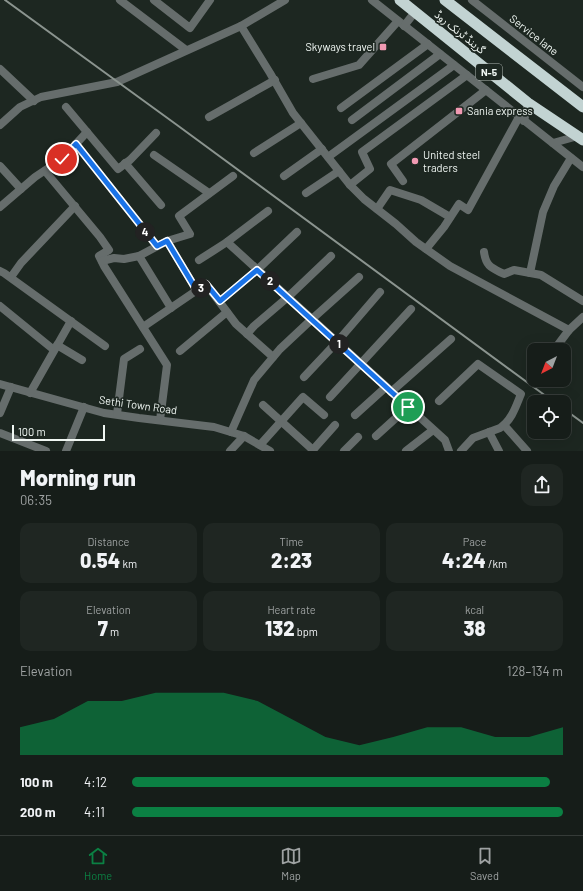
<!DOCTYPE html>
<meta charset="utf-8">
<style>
body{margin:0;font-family:Barlow,"Noto Sans Arabic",sans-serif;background:#1f2622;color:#f1f3f6;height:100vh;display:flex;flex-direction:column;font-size:15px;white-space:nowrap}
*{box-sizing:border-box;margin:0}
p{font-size:13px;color:#9ea2a2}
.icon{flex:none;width:22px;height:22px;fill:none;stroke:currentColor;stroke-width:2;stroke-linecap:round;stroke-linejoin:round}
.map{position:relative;height:451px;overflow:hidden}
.sheet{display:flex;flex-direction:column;background:#161d19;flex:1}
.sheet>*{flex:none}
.needle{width:26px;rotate:222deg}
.controls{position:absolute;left:527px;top:343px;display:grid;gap:8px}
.controls a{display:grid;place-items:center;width:44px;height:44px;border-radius:8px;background:#161d19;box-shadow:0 4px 16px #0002,0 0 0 1px #353b38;font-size:20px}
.scale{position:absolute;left:12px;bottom:10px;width:93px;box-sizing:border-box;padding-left:4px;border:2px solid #f0f7f3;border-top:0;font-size:11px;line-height:14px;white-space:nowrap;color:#f0f7f3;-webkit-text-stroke:3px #1d2721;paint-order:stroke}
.pin{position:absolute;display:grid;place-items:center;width:34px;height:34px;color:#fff;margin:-17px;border:2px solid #fff;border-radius:50%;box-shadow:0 1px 4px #0007}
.km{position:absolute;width:20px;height:20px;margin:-10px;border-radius:50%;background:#222;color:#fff;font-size:11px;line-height:20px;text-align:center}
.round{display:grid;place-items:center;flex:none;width:42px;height:42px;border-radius:12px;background:#1f2622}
.head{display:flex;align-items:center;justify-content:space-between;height:68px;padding:0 20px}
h1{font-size:22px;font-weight:800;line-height:30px}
.metrics{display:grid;grid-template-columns:repeat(3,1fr);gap:6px;height:68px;padding:4px 20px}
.metrics div{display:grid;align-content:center;border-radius:10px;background:#1f2622;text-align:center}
.metrics b{font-size:20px;font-weight:800}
.metrics small{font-size:11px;font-weight:400}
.metrics p{font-size:11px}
.chart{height:112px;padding:8px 20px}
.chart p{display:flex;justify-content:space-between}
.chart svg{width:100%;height:72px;margin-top:4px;fill:#0b8043;opacity:.7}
ul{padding:0 20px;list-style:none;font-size:13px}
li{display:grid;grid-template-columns:64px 48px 1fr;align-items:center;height:30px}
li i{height:10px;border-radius:5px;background:#0b8043}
.tabs{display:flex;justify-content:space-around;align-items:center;height:56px;border-top:1px solid #353b38;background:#161d19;font-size:11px;color:#9ea2a2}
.tabs a{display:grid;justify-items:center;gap:2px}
.tabs .on{color:#0b8043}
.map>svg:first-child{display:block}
</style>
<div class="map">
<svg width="583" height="451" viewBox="0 0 583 451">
<rect width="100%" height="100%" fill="#1d2721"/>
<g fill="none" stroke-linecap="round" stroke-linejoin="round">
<g stroke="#666d6c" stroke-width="8">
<path d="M120 0 186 50"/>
<path d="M154 0 190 28 210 0"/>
<path d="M372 0 583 167"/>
<path d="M472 0 583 87"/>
<path d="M241 26 270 73 293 113 350 185 364 199 396 224 416 242 450 266 569 330"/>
<path d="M404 26 415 12"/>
<path d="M0 69 34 101"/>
<path d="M313 79 359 65 398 21"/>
<path d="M66 107 118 169 130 160 156 133"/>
<path d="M341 108 428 44"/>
<path d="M209 117 275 80"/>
<path d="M352 120 440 54"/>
<path d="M524 121 528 103"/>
<path d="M0 125 20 107 41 97 117 82 241 26 285 0"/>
<path d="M553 143 578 136"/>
<path d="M76 144 157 246"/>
<path d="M254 153 301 123"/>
<path d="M154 155 209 193"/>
<path d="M328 157 454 65"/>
<path d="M125 163 161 205"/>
<path d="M0 166 21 189"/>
<path d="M45 171 100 237 109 250 99 256 104 266 167 365 160 420"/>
<path d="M284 176 322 149"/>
<path d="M403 181 391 164 486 90"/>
<path d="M350 185 370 169 362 152 467 75"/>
<path d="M306 193 339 171"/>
<path d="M0 207 35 177 62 159 87 132"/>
<path d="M377 209 390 190 421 200 450 217"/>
<path d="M167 241 197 291"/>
<path d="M227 242 445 440 449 451"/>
<path d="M426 249 444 227 459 204 468 210 519 117"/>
<path d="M484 252C486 267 492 268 504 274L514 270 541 275 583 301"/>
<path d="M139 256 171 308"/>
<path d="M199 260 227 242 268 211"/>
<path d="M102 261 114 258 124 259 139 256 167 241 190 234 179 216 233 176"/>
<path d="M0 271 4 273 105 346"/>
<path d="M530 273 543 212 554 186 571 158"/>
<path d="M11 277 21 263 75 206"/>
<path d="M220 301 257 270 297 232"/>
<path d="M0 306 54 350"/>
<path d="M143 327 206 284 236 324 273 357"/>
<path d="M247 334 254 326 288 297 331 256"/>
<path d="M57 345 82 360"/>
<path d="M554 350 569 330 583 317"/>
<path d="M180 351 227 312"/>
<path d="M304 377 337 342 380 292"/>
<path d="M0 384 104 413 139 418 214 427 244 436 270 451"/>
<path d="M391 392 451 339"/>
<path d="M30 393 71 321"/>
<path d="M330 397 411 309"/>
<path d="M439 401 478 364 521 394C516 406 512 420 500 428L473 438 461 451"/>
<path d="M263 405 313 450"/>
<path d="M0 413 11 387"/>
<path d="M117 414 124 359 140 349"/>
<path d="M355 415 386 387"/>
<path d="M504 425 527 451"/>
<path d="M231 432 254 380 280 349 312 319 359 277"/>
<path d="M489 432 499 451"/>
<path d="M0 433 46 451"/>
<path d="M376 436 408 407"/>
<path d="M260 445 303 397 324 415"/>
<path d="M66 451 84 407"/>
<path d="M230 451 244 436"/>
<path d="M312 451 335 425"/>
<path d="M344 451 358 437"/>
<path d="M406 451 433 430"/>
</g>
<g stroke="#c2d3d2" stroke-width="11">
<path d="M400 0 528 103 583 140"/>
<path d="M445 0 583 107"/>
</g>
<g stroke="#8b948f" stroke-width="2">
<path d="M5 0 177 125 554 402"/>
<path d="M564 409 583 423"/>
</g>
</g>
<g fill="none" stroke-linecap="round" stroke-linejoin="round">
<defs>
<path id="route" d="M62 159 76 144 157 246 167 241 197 291 206 284 220 301 257 270 408 407"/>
</defs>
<use href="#route" stroke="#fff" stroke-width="8"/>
<use href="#route" stroke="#1a73e8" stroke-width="5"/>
</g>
<g fill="#f19ab3" stroke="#1d2721" stroke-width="1.5">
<rect x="379" y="43" width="8" height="8" rx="2"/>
<rect x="455" y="107" width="8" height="8" rx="2"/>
<circle cx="415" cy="161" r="4"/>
</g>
<g text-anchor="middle" stroke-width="3.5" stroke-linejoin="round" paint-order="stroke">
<rect fill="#1d2721" stroke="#b1b9b4" stroke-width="1" x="476" y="64" width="26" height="16" rx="3"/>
<g font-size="10" font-weight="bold" fill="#f0f7f3">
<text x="489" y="76">N-5</text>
</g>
<g font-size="11" fill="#f0f7f3" stroke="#1d2721">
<text transform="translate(460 32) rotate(39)" y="4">گرینڈ ٹرنک روڈ</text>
<text transform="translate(534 35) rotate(38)" y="4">Service lane</text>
<text transform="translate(138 405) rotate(8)" y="4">Sethi Town Road</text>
</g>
<g font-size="11" fill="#f0f7f3" stroke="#1d2721" text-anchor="start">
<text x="375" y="51" text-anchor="end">Skyways travel</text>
<text x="467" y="115">Sania express</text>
<text x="423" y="159">United steel<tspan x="423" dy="13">traders</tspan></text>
</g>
</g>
</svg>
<div class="controls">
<a><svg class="needle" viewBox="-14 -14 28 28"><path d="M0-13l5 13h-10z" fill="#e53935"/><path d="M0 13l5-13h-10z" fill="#9ea2a2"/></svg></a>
<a><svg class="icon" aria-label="locate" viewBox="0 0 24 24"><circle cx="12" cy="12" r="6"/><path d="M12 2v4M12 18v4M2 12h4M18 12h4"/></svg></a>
</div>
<div class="scale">100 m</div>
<div class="pin" style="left:408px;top:407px;background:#1e9e55"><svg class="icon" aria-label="arrive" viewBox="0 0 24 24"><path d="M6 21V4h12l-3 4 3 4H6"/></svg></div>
<div class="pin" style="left:62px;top:159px;background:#d93025"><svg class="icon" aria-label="check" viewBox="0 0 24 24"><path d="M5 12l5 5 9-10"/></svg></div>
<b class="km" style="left:339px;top:344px">1</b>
<b class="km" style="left:270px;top:281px">2</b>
<b class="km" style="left:201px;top:288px">3</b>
<b class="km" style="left:145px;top:232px">4</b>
</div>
<section class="sheet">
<div class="head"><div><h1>Morning run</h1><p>06:35</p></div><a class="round"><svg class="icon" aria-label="share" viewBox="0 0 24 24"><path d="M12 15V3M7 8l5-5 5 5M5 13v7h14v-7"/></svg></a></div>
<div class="metrics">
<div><p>Distance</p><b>0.54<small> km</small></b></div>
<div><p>Time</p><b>2:23</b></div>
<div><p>Pace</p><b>4:24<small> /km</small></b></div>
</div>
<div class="metrics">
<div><p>Elevation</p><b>7<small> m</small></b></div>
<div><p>Heart rate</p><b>132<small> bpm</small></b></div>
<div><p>kcal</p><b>38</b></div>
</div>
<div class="chart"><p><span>Elevation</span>128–134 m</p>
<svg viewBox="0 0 160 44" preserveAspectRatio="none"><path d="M0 44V27L10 22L20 11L30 11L40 6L50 6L60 6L70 11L80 22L90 33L100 38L110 33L120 27L130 27L140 33L150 33L160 27V44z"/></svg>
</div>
<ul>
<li><b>100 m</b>4:12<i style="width:97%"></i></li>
<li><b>200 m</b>4:11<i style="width:100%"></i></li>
</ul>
</section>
<nav class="tabs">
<a class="on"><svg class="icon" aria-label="home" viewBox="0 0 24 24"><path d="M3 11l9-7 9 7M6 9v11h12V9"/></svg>Home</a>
<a><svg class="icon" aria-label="map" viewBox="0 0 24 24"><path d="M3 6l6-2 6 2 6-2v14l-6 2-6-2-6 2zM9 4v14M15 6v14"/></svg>Map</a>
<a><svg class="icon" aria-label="saved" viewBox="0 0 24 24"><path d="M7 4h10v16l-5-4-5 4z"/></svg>Saved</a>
</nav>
